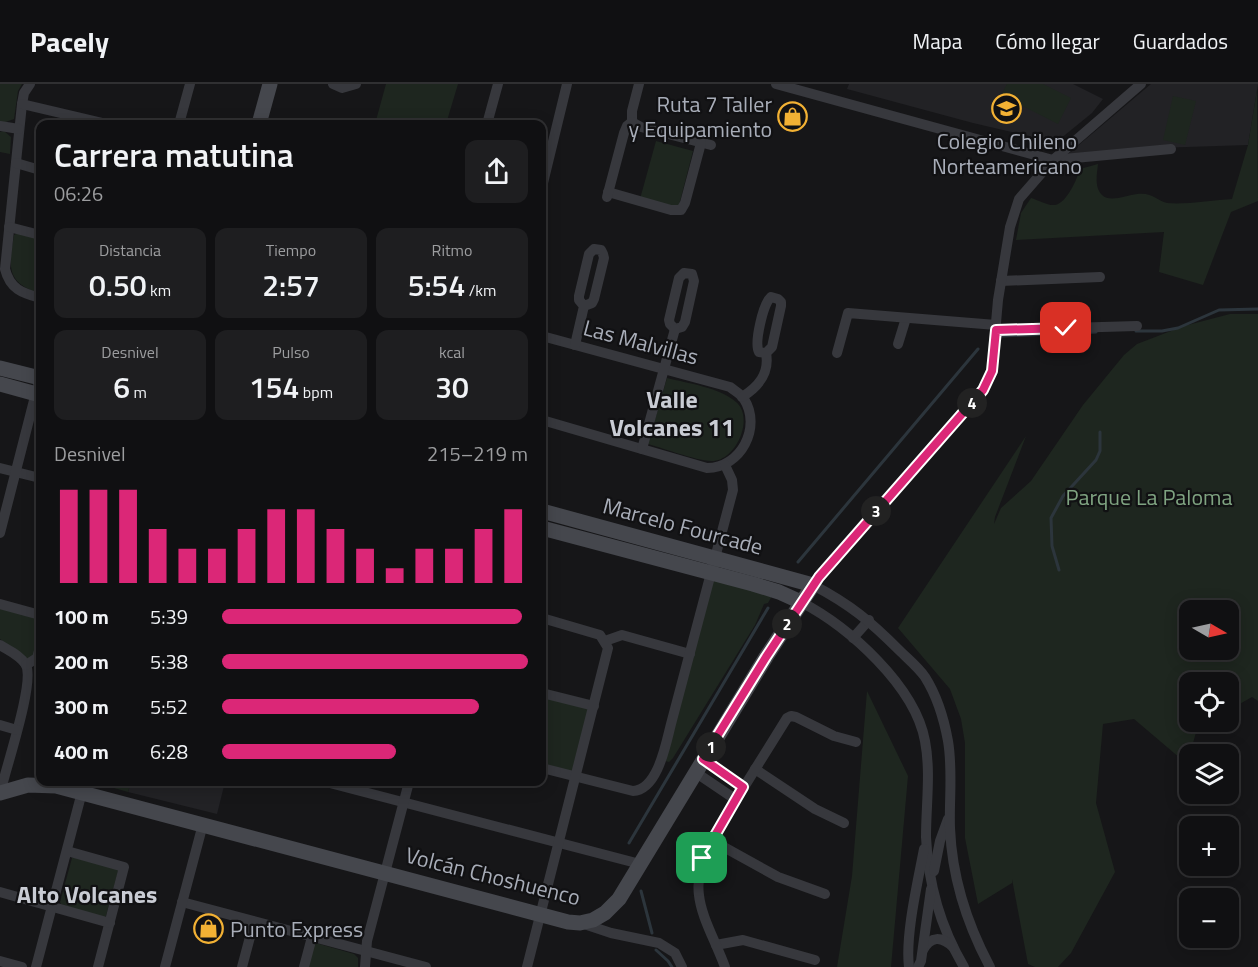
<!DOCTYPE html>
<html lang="es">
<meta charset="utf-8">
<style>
body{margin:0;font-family:"Titillium Web",sans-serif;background:#1e1e20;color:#f1f3f6;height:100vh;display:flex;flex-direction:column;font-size:22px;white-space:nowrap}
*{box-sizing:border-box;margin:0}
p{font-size:20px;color:#9c9d9f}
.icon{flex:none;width:33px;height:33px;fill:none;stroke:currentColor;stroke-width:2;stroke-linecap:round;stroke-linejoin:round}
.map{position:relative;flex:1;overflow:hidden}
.sheet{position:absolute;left:36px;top:36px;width:510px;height:666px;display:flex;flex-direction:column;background:#101012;border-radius:12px;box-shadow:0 3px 15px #0003,0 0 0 2px #303032}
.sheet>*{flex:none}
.needle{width:39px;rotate:99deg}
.controls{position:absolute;left:1179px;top:516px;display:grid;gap:12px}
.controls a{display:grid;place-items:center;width:60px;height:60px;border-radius:12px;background:#101012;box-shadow:0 3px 15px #0003,0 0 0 2px #303032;font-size:30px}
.pin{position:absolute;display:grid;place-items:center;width:51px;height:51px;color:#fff;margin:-26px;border-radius:12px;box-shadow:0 3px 9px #0006}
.km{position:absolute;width:30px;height:30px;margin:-15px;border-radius:50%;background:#222;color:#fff;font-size:16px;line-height:30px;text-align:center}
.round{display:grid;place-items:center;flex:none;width:63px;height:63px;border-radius:12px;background:#1e1e20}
.summary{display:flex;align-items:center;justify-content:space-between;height:102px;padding:0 18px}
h1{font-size:33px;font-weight:600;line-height:45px}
.metrics{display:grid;grid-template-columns:repeat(3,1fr);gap:9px;height:102px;padding:6px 18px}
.metrics div{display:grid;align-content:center;border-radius:12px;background:#1e1e20;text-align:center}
.metrics b{font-size:30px;font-weight:600}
.metrics small{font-size:16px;font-weight:400}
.metrics p{font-size:16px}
.chart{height:168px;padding:12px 18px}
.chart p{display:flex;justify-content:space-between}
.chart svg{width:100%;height:108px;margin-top:6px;stroke:#db2777;stroke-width:6}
ul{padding:0 18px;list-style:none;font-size:20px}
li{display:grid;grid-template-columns:96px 72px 1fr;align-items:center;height:45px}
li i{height:15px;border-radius:8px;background:#db2777}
header{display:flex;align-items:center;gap:36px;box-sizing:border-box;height:84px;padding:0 30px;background:#101012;border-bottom:2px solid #303032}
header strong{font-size:28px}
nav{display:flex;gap:33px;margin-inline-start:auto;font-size:21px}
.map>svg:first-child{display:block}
</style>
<header>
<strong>Pacely</strong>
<nav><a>Mapa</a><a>Cómo llegar</a><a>Guardados</a></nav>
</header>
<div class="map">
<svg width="1258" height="883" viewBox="0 0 1258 883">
<rect width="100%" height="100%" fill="#161618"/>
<g fill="#222225">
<path d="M849 0H1073L1103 15 1092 29 1060 55 1046 56 973 39 847 5Z"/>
<path d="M1151 0H1258L1248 61 1156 64 1067 71Z"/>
<path d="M131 698H225L217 730 128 708Z"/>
</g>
<g fill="#1e261f" fill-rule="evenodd">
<path d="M0 0H22L18 7 14 35 0 40Z"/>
<path d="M386 0H458L446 40H375Z"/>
<path d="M1007 0H1043L1071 14 1058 40 1001 11Z"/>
<path d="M1257 6 1258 117 1231 128 1203 201 1159 188 1164 148 1016 156 1021 129 1031 114C1038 116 1048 122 1055 121 1067 119 1077 95 1080 85L1098 80C1097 90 1094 103 1102 111 1110 119 1127 111 1137 110 1153 108 1157 117 1167 119 1183 121 1215 116 1232 115L1248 61Z"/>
<path d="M1173 12 1196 17 1185 61 1163 56Z"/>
<path d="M4 47 11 53 10 70 0 68V48Z"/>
<path d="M656 57 693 67 678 125 640 115Z"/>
<path d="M18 149 40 154V209C5 199 9 181 14 151Z"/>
<path d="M1230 230H1258V617L1252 613 1229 626 1228 598H1190V638H1210L1197 645 1187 680 1134 635 1103 640 1096 719 1115 788 1071 869 1058 883H1035L1028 880 1012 795V799L978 820 965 754V659L961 635 950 605 898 544 1026 352 995 433 994 440 1001 424 1031 397 1083 321 1124 271 1137 260 1184 242ZM1190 526H1228V566H1190Z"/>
<path d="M667 294C687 299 721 304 736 318 755 334 736 378 711 377 694 376 666 365 648 360Z"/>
<path d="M719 495 773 510 768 519 764 520 755 541 673 674 669 678 665 677 712 498Z"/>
<path d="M0 523 40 533V555L35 573 29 576 0 555Z"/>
<path d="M867 607 908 692 891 883H837L852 792Z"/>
<path d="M542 612 589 625 572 689 542 681Z"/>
<path d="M101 698H131L128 708 100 700Z"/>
<path d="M75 772 119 784 106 832 103 834 61 820 60 818 72 774Z"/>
<path d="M316 859 354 870 358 874V883H307L314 861Z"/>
</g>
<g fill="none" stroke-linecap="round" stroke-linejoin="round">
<g stroke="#2c353c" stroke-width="3">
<path d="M1136 247H1162L1178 244 1219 226 1258 225"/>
<path d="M1002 252 1096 248"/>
<path d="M798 478 978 265"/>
<path d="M1059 486 1052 462 1051 434 1063 412 1096 376 1100 367V348"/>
<path d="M629 759 768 524"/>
<path d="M641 807 652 849"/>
<path d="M656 866 668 877 672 883"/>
</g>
<g stroke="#37383d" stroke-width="10">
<path d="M30 0 24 9 22 20 5 185C10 205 22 209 40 214"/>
<path d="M333 0 342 4 356 0"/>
<path d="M776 0 1053 76 1171 65"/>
<path d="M22 20 107 40"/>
<path d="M632 38 641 43 711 61"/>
<path d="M632 38V27L639 0"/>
<path d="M179 40 190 0"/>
<path d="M487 40 498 0"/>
<path d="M0 42 19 45"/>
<path d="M16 79 40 86"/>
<path d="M542 103 567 0"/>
<path d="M608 108 671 126H681L685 119 701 59"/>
<path d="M607 113 624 49 627 42 632 38"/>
<path d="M9 143 40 151"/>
<path d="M684 189 692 190 694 197 685 238 682 243 675 245 670 240 669 236 679 194Z"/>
<path d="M1001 197 1100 193"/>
<path d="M996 246 1137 242"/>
<path d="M542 252 730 303C735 307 741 310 744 315 762 343 741 384 707 384L542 336"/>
<path d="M898 260 906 234"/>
<path d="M575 261 584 222 592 219 594 215 604 174 603 170 601 166 594 165 589 170 579 212V216L584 222"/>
<path d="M837 269 848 229 996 241"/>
<path d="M742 313C758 303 770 290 766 269L772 263 781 222V218L778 215 771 213C763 220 754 259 759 268L766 269"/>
<path d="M642 365 675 245"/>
<path d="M0 384 40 394"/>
<path d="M0 449 40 293"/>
<path d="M801 518C849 543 915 602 925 657 931 688 926 721 926 753 928 798 941 844 964 883"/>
<path d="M0 520 40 531"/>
<path d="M853 554 869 536"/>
<path d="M605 557 622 551 690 570"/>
<path d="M0 561C9 567 20 571 26 581 35 599 5 686 0 710"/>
<path d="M26 581 37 574 40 563"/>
<path d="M542 609 594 622"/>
<path d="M0 641 17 646"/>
<path d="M703 675 743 703"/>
<path d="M542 684 633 707C658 706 666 659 671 640L733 406 732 396 725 381"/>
<path d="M755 685 815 725 844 739"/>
<path d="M695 688 735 715"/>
<path d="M326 698 640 780"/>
<path d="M711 756 778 793 825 810"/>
<path d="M67 767 124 783 98 883"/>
<path d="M934 787 940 757 948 735"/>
<path d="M0 808 110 839"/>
<path d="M182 818 426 883"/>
<path d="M581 839 611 849 659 859 675 869 682 883"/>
<path d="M716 861 743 856 815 876"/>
<path d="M923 866C931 852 941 852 953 863"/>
<path d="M0 877 22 883"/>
<path d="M36 883 82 708"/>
<path d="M165 883 203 740"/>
<path d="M242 883 254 838"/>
<path d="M304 883 312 853"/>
<path d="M365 883 367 857 409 698"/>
<path d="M527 883 608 564 600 551 542 534"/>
<path d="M725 883C706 833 684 810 711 756L787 634 791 632 796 633 834 652 856 658"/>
<path d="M909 883C905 851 918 797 924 765"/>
<path d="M918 883 921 877 931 805"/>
<path d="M990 883C967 840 952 793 950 744 949 715 953 686 948 657 944 635 937 612 925 593 918 583 908 575 900 567 870 537 851 521 813 501L826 483 986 301 992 284 998 216 1010 143 1019 115 1053 76 1141 0"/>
</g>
<g stroke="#45474d" stroke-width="15">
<path d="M259 40 270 0"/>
<path d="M0 284 40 294"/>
<path d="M0 300 40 311"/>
<path d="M542 444 753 500 779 508 801 518"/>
<path d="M0 709 28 701 56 702 568 838 580 839 593 836 605 829 619 815 766 573 813 501 542 427"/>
</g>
</g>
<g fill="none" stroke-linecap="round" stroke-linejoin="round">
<defs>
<path id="route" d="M702 774 743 703 703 675 766 573 819 493 983 306 992 287 996 246 1066 244"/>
</defs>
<use href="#route" stroke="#fff" stroke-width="12"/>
<use href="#route" stroke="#db2777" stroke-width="8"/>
</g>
<defs>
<symbol id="school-ring" viewBox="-11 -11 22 22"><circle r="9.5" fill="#111113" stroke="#f2b134" stroke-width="1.5"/><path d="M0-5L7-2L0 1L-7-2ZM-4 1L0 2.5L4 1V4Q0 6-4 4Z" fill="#f2b134"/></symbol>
<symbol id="shop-ring" viewBox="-11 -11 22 22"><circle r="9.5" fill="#111113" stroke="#f2b134" stroke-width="1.5"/><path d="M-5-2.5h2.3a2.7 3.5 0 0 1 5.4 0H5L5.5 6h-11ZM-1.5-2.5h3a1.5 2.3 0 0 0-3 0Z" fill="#f2b134"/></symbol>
</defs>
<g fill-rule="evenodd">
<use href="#school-ring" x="990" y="8" width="33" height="33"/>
<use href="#shop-ring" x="776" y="16" width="33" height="33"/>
<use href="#shop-ring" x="192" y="828" width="33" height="33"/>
</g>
<g text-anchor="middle" stroke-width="4.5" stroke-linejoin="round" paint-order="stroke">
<g font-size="22" fill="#a8adb8" stroke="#111113" text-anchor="end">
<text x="772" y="28">Ruta 7 Taller<tspan x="772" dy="25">y Equipamiento</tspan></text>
<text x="1007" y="65" text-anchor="middle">Colegio Chileno<tspan x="1007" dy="25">Norteamericano</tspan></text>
<text x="230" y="853" text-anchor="start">Punto Express</text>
</g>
<g font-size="22" fill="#a8adb8" stroke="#111113">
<text transform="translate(641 258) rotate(15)" y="8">Las Malvillas</text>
<text transform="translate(683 442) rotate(15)" y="8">Marcelo Fourcade</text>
<text transform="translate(493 792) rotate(14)" y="8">Volcán Choshuenco</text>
</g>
<g font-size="22" fill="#7fa381" stroke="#111113">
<text x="1149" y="421">Parque La Paloma</text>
</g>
<g font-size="24" font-weight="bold" fill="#c9ccd4" stroke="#111113">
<text x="672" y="324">Valle<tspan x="672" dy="28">Volcanes 11</tspan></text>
<text x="87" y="819">Alto Volcanes</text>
</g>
</g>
</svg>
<div class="controls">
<a><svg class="needle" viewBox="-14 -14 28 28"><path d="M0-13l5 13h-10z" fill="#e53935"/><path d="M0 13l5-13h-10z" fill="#9c9d9f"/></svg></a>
<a><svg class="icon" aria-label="locate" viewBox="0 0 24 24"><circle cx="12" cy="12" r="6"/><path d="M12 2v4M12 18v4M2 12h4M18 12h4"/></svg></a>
<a><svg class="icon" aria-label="layers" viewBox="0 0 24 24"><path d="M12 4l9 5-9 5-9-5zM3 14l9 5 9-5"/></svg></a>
<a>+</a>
<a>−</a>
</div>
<div class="pin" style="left:702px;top:774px;background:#1e9e55"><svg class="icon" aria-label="arrive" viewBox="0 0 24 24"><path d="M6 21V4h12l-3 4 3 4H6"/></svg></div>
<div class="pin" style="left:1066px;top:244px;background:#d93025"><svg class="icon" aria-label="check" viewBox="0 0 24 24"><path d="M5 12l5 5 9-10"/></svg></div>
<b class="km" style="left:711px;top:663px">1</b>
<b class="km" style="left:787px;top:540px">2</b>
<b class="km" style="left:876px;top:427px">3</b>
<b class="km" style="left:972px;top:319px">4</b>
<section class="sheet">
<div class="summary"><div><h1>Carrera matutina</h1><p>06:26</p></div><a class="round"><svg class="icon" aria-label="share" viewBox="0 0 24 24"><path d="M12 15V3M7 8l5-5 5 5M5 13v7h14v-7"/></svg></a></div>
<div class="metrics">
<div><p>Distancia</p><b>0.50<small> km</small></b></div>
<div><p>Tiempo</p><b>2:57</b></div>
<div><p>Ritmo</p><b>5:54<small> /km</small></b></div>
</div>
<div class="metrics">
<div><p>Desnivel</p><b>6<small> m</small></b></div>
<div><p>Pulso</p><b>154<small> bpm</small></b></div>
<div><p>kcal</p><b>30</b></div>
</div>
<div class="chart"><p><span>Desnivel</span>215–219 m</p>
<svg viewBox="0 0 160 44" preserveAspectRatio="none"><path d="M5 44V6M15 44V6M25 44V6M35 44V22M45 44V30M55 44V30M65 44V22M75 44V14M85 44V14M95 44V22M105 44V30M115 44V38M125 44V30M135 44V30M145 44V22M155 44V14"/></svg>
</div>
<ul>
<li><b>100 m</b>5:39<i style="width:98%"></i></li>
<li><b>200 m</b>5:38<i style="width:100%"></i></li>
<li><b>300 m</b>5:52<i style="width:84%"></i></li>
<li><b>400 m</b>6:28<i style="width:57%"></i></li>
</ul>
</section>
</div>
